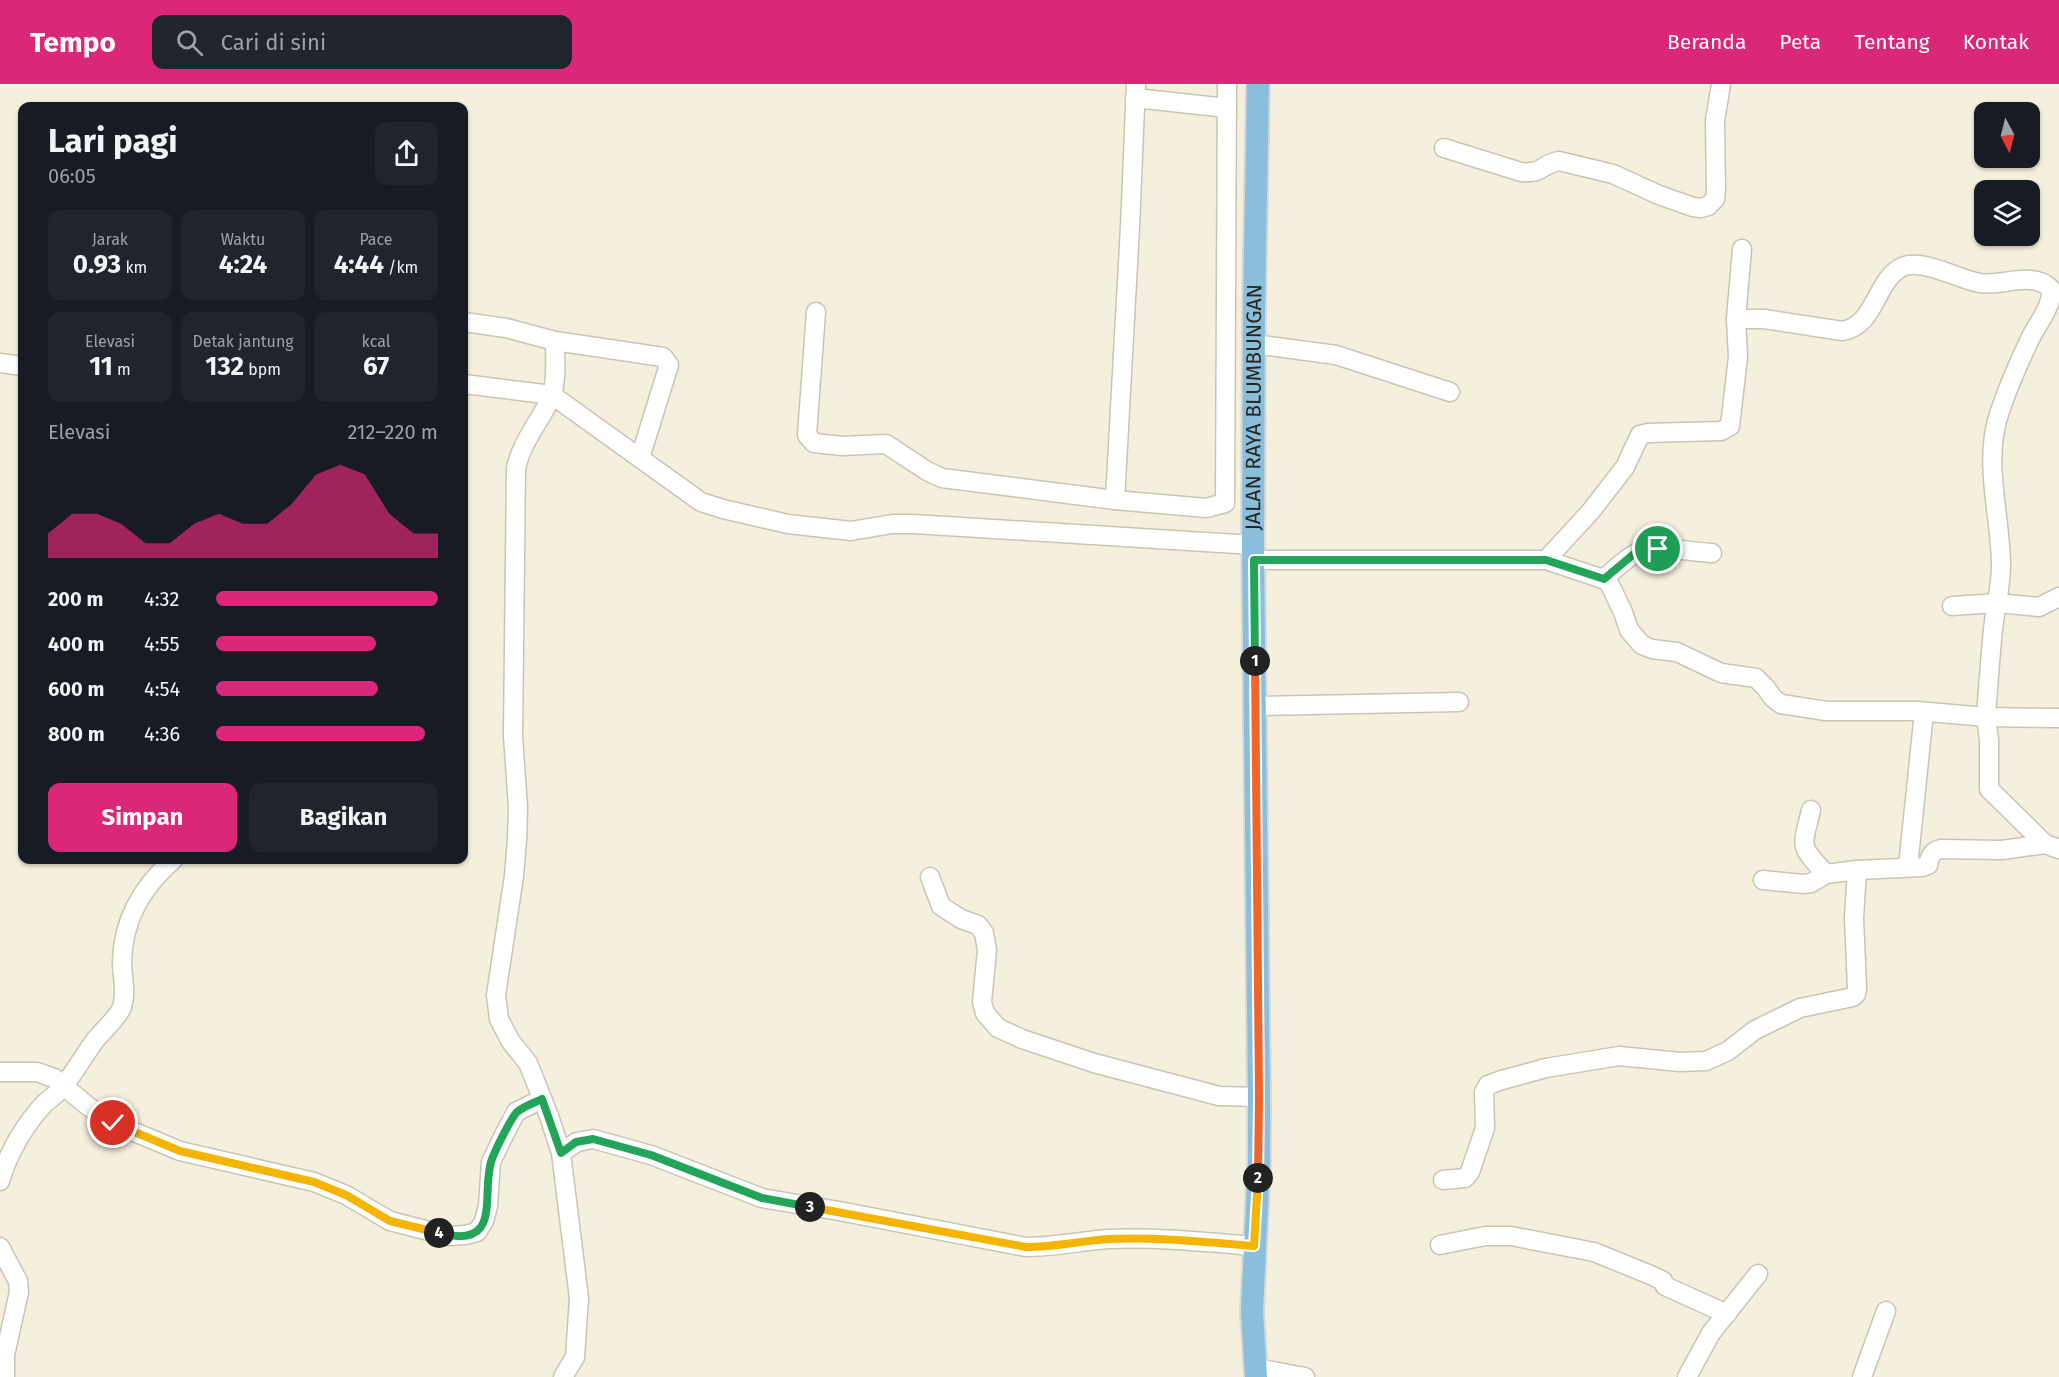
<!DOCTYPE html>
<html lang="id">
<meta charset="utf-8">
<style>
body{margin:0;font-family:"Fira Sans",sans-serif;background:#20242c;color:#f1f3f6;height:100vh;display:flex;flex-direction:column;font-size:22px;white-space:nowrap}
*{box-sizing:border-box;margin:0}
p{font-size:20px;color:#9ea1a6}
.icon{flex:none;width:33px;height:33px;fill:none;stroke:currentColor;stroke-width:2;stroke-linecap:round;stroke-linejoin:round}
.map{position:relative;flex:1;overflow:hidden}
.details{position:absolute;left:18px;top:18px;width:450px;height:762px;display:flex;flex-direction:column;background:#171b24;border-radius:12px;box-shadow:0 2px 4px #0004}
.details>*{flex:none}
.needle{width:39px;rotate:173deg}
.fabs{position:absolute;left:1974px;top:18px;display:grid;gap:12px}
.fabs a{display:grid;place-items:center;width:66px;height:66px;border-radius:12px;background:#171b24;box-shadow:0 2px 4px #0004;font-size:30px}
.pin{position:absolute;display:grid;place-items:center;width:51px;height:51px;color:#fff;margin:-26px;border:3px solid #fff;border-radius:50%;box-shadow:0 2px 6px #0007}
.km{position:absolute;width:30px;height:30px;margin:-15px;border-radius:50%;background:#222;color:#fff;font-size:16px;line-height:30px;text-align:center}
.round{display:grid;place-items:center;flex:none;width:63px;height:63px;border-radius:12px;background:#20242c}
.summary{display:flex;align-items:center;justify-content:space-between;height:102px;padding:0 30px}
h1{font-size:33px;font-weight:700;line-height:45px}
.stats{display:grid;grid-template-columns:repeat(3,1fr);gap:9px;height:102px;padding:6px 30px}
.stats div{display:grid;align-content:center;border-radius:12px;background:#20242c;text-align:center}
.stats b{font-size:26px;font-weight:700}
.stats small{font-size:16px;font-weight:400}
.stats p{font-size:16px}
.chart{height:168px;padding:12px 30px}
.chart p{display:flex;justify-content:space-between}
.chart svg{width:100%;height:108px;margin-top:6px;fill:#db2777;opacity:.7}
.primary-button{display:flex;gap:12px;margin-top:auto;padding:12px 30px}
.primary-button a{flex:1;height:69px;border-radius:12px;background:#db2777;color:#fff;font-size:24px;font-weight:700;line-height:69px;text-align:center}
.primary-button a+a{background:#20242c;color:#f1f3f6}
ul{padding:0 30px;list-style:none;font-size:20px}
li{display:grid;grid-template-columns:96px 72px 1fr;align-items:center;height:45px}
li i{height:15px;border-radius:8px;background:#db2777}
header{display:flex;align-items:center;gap:36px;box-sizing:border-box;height:84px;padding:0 30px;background:#db2777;color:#fff}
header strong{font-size:28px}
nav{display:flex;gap:33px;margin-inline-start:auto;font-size:21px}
.search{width:420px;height:54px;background:#20242c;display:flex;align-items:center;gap:15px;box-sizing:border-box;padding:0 21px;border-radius:12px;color:#9ea1a6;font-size:22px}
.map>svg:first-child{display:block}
</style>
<header>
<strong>Tempo</strong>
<div class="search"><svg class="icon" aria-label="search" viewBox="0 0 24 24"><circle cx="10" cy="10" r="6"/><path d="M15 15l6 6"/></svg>Cari di sini</div>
<nav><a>Beranda</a><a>Peta</a><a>Tentang</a><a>Kontak</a></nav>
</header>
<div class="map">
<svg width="2059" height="1293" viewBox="0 0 2059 1293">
<rect width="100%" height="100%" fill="#f5efdd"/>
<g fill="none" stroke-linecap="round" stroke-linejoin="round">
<defs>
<g id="minor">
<path d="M1135 14 1227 24"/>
<path d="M1444 64 1521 88C1544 90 1541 80 1559 77L1613 90 1659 111 1693 123 1701 124 1708 122 1715 115 1716 106 1715 37 1721 0"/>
<path d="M816 228 807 351 814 359 842 362 886 360 927 387 942 394 1115 416 1206 424 1225 419 1227 0"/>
<path d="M1736 235H1764L1842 247C1875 242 1875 199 1900 184 1919 172 1959 196 1980 199 2002 203 2032 186 2051 205 2053 222 2037 240 2030 255 2019 278 2008 303 2000 327 1982 377 2001 431 2001 482 2001 503 1995 525 1993 546 1990 575 1988 604 1986 633L2059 634"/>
<path d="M464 238 506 244 555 257C555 273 557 300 551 313 540 338 521 358 516 385L513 652 518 723 517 756 514 792 496 911 499 935 511 958 528 979 549 1032 561 1069 579 1214 575 1273 563 1293"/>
<path d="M555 257 663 273 669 281 640 374"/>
<path d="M1254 260 1336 271 1450 308"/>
<path d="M0 279 22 282"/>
<path d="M464 300 552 311 701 418 723 425 788 440 851 447 892 440H914L1253 461"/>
<path d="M1115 416 1130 143 1136 0"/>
<path d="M1254 476H1546L1603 495 1609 499 1623 528 1629 546 1642 561 1652 565 1677 568 1721 589 1756 594 1766 604 1773 614 1781 620 1826 627H1917L1986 633 1989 656V705L2045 760 2059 765"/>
<path d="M1546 476 1591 427 1625 383 1640 351 1648 349 1721 347 1730 342 1738 273 1736 235 1742 165"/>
<path d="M1603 495C1614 487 1625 474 1637 469 1659 460 1689 468 1712 469"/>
<path d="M1952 522 1997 519 2039 523 2059 513"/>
<path d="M1256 622 1459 618"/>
<path d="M1811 726C1802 765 1798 760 1826 790"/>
<path d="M1908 783 1924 628"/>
<path d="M930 793 941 822 961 835 978 841 984 849 987 866 982 918 985 929 998 944 1022 955 1094 979 1219 1012 1259 1013"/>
<path d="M1763 796 1803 800 1811 799 1826 790 1857 786 1922 783 1928 781C1930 772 1932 767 1941 765L2002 766 2045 760"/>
<path d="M0 988H37L54 994 89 1023 113 1039 180 1067 314 1098 346 1111 390 1137 448 1152 465 1151 477 1148 484 1137 488 1122 491 1078 505 1049 516 1028 542 1015"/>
<path d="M561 1069 577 1058 593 1055 651 1071 762 1114 839 1127 1026 1163C1054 1163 1081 1157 1109 1155 1158 1153 1206 1158 1254 1162"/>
<path d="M1443 1096 1465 1094 1470 1088 1485 1044 1484 1008 1488 1001 1502 996 1546 984 1619 972 1680 978 1706 977 1728 967 1755 946 1800 924 1853 913 1856 910 1857 904 1854 834 1857 786"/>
<path d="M0 1097C8 1069 25 1040 45 1019 52 1013 60 1008 65 1000 76 986 85 970 96 955 103 947 119 932 122 923 127 908 122 893 122 878 123 835 142 803 173 776"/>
<path d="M1440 1161 1485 1152H1511L1594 1168 1653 1192 1663 1197 1665 1202 1727 1230"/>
<path d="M0 1163 18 1197 19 1208 5 1271V1293"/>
<path d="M1256 1284 1305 1293"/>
<path d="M1687 1293 1711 1249 1758 1190"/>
<path d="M1862 1293 1886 1227"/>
</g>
<g id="major">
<path id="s1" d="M1256 1293 1252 1227 1259 1078V1013L1253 461 1254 224 1258 0"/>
</g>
</defs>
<use href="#minor" stroke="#cac5b3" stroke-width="21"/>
<use href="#major" stroke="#d8d8d7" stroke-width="26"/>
<use href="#minor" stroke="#fff" stroke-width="18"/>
<use href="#major" stroke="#8abfdc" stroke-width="22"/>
</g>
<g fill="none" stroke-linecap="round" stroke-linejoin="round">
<defs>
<path id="split-1" d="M1255 577 1254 476H1546L1604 495 1635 469 1658 465"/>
<path id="split-2" d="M1255 577 1259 1013 1258 1094"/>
<path id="split-3" d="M810 1123 1026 1163C1054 1163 1081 1157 1109 1155 1158 1153 1206 1158 1254 1162L1258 1094"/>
<path id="split-4" d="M439 1149C503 1166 481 1112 491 1078 494 1068 511 1034 517 1028 524 1022 534 1019 542 1015L561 1069 576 1058 593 1055 651 1071 762 1114 810 1123"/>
<path id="split-5" d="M113 1039 180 1067 314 1098 346 1111 390 1137 439 1149"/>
</defs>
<use href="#split-1" stroke="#fff" stroke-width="12"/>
<use href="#split-2" stroke="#fff" stroke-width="12"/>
<use href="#split-3" stroke="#fff" stroke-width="12"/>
<use href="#split-4" stroke="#fff" stroke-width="12"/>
<use href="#split-5" stroke="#fff" stroke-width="12"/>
<use href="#split-1" stroke="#22a559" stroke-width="8"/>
<use href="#split-2" stroke="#f0652b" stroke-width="8"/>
<use href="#split-3" stroke="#f5b400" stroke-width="8"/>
<use href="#split-4" stroke="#22a559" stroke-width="8"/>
<use href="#split-5" stroke="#f5b400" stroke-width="8"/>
</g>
<g text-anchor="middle" stroke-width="4.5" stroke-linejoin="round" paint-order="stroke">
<g font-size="21" fill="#28261f" stroke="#f5efdd">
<text dy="7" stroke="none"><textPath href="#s1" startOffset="970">JALAN RAYA BLUMBUNGAN</textPath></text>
</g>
</g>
</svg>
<div class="fabs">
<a><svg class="needle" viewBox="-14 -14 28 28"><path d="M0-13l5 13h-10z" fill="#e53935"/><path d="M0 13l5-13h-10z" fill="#9ea1a6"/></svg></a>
<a><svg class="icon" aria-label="layers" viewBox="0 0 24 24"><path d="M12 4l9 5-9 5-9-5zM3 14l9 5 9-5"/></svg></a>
</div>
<div class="pin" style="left:1658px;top:465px;background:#1e9e55"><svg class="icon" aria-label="arrive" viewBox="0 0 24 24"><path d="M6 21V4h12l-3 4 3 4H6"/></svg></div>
<div class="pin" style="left:113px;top:1039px;background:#d93025"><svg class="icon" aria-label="check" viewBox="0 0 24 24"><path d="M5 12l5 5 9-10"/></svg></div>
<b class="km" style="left:1255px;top:577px">1</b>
<b class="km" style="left:1258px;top:1094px">2</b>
<b class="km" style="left:810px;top:1123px">3</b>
<b class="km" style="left:439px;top:1149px">4</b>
<section class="details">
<div class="summary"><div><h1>Lari pagi</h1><p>06:05</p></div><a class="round"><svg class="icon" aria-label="share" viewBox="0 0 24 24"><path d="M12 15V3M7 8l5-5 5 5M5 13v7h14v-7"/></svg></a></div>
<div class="stats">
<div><p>Jarak</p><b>0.93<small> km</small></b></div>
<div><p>Waktu</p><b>4:24</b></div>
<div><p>Pace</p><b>4:44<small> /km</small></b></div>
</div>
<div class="stats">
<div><p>Elevasi</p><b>11<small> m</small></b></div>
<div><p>Detak jantung</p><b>132<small> bpm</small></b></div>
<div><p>kcal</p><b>67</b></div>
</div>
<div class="chart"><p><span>Elevasi</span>212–220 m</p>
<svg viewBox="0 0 160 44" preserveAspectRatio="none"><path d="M0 44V34L10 26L20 26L30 30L40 38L50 38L60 30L70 26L80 30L90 30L100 22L110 10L120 6L130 10L140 26L150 34L160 34V44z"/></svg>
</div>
<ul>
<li><b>200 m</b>4:32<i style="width:100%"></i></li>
<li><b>400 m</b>4:55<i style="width:72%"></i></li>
<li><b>600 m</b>4:54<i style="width:73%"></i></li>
<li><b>800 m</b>4:36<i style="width:94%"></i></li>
</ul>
<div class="primary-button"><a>Simpan</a><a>Bagikan</a></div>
</section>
</div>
